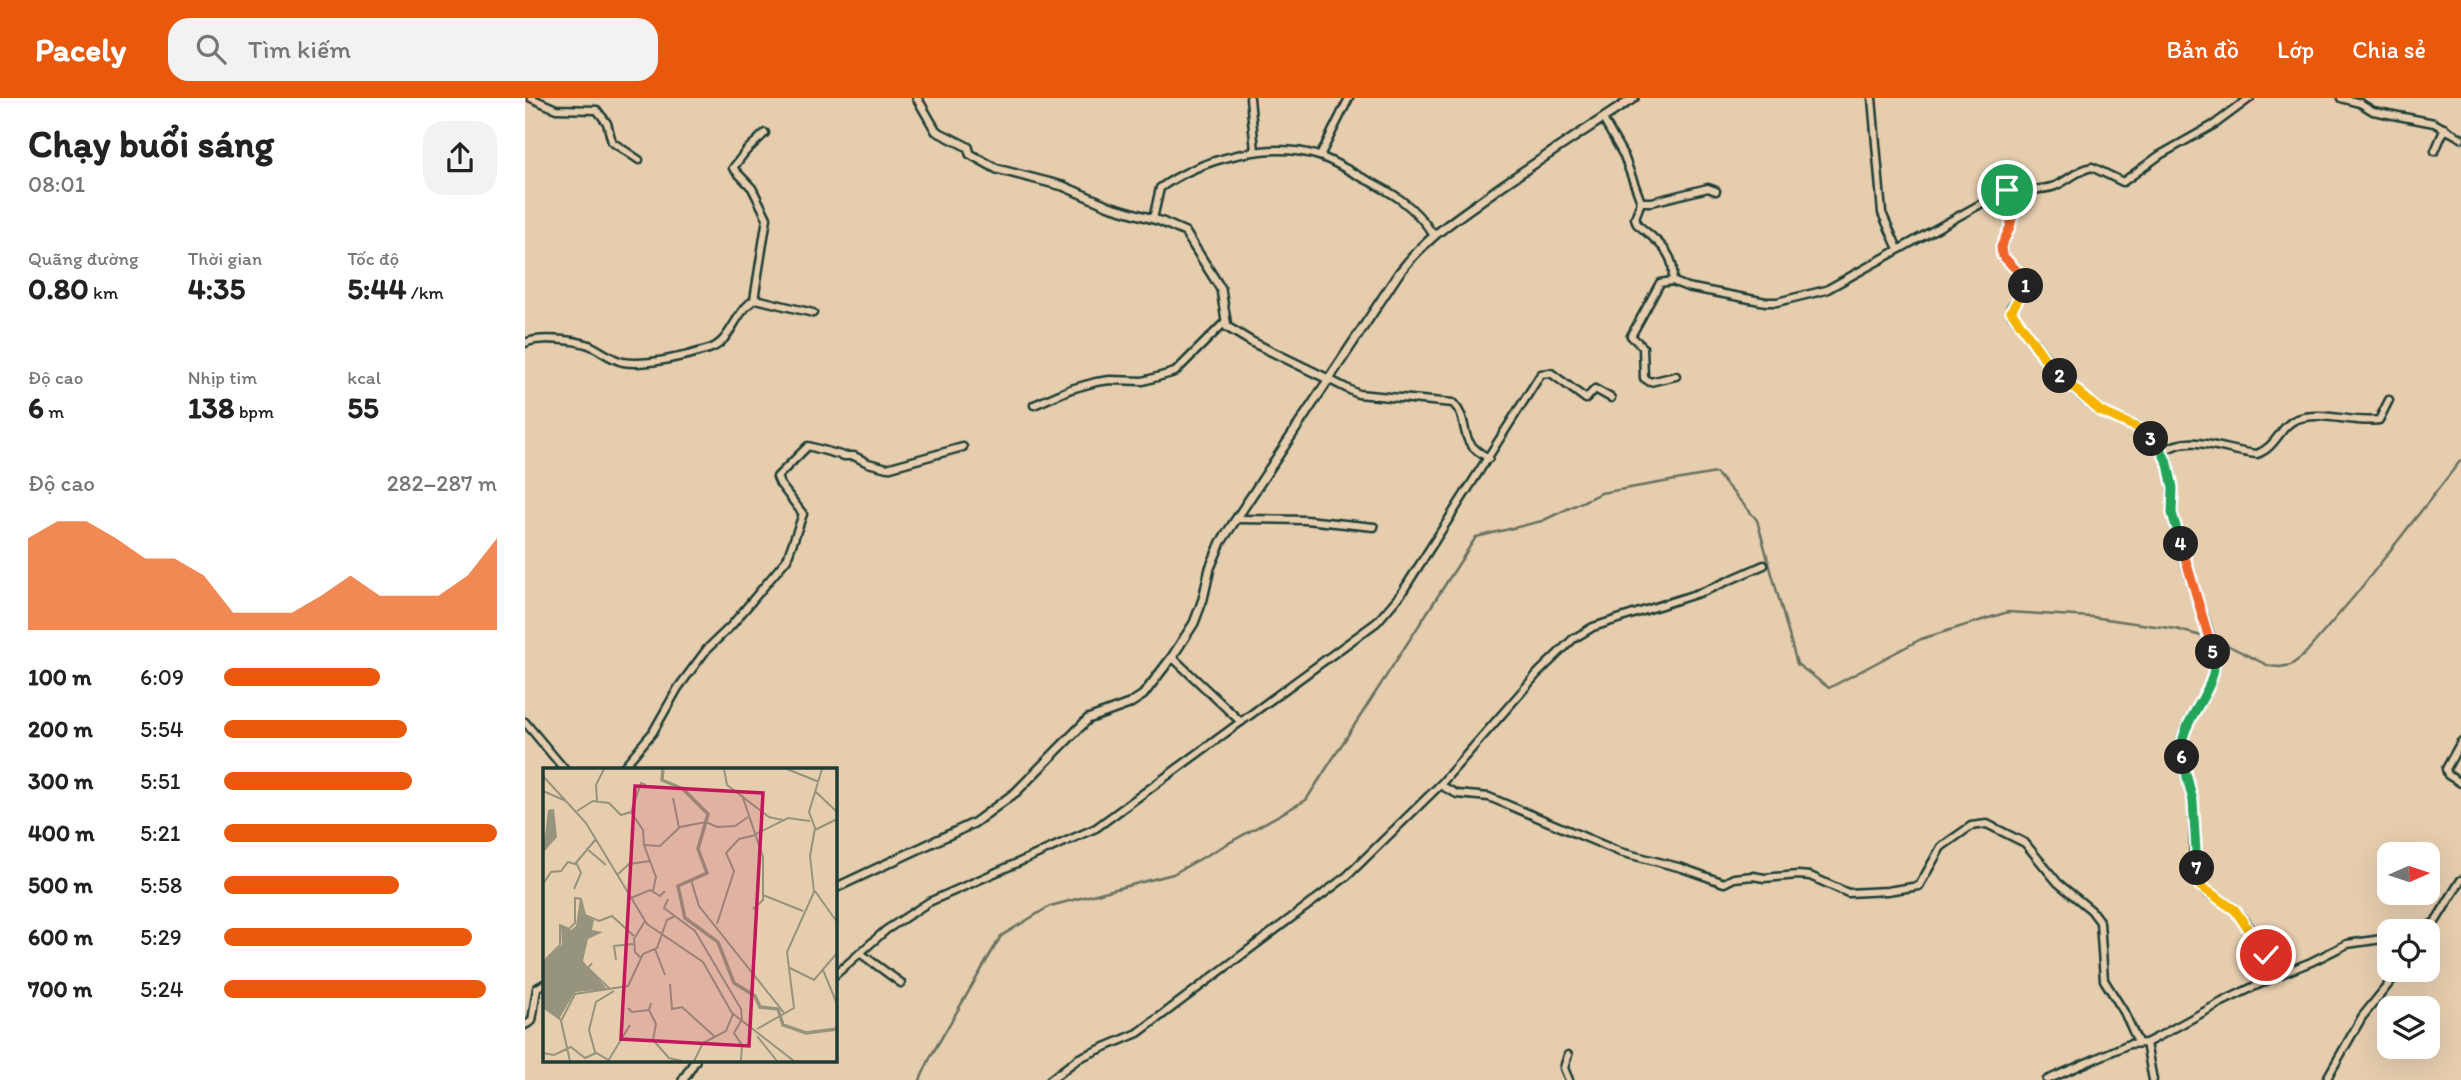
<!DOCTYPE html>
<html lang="vi">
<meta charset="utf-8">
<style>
body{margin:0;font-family:Itim,sans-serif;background:#f2f2f2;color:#222;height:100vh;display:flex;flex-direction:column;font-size:26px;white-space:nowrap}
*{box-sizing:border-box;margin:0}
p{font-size:23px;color:#767676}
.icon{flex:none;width:38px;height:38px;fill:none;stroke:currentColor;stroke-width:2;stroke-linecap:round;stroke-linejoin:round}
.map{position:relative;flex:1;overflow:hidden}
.drawer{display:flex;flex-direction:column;background:#fff;width:525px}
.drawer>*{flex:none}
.needle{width:46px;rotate:87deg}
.buttons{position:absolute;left:1852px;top:744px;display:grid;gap:14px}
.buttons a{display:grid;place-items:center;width:63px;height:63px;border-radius:14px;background:#fff;box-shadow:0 7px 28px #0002;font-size:35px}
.pin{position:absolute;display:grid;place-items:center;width:60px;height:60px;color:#fff;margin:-30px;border:4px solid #fff;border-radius:50%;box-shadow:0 2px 7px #0007}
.km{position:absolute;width:35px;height:35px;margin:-18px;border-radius:50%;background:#222;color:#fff;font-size:19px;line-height:35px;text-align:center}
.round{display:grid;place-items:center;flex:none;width:74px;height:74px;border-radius:21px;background:#f2f2f2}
.head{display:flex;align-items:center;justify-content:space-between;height:119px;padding:0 28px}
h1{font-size:38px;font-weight:800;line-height:52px}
.figures{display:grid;grid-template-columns:repeat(3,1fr);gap:10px;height:119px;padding:7px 28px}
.figures div{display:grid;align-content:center}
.figures b{font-size:30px;font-weight:800}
.figures small{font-size:19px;font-weight:400}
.figures p{font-size:19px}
.chart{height:196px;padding:14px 28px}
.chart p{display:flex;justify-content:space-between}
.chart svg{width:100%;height:126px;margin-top:7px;fill:#ea580c;opacity:.7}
ul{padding:0 28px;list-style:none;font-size:23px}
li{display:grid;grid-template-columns:112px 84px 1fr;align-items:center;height:52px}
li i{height:18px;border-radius:9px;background:#ea580c}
header{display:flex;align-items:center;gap:42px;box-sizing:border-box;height:98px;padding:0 35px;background:#ea580c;color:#fff}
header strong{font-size:33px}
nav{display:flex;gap:38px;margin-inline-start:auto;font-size:24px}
.search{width:490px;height:63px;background:#f2f2f2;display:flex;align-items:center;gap:18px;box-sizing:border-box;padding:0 24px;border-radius:21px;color:#767676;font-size:26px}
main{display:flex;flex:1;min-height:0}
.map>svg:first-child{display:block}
</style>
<header>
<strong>Pacely</strong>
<div class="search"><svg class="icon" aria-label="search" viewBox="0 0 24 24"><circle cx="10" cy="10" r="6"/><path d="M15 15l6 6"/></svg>Tìm kiếm</div>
<nav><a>Bản đồ</a><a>Lớp</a><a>Chia sẻ</a></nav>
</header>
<main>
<section class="drawer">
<div class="head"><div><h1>Chạy buổi sáng</h1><p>08:01</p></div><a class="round"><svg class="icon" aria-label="share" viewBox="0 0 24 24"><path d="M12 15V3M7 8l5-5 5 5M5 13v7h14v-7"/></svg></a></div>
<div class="figures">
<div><p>Quãng đường</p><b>0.80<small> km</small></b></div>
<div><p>Thời gian</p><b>4:35</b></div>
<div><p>Tốc độ</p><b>5:44<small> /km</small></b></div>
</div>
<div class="figures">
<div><p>Độ cao</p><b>6<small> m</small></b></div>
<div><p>Nhịp tim</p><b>138<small> bpm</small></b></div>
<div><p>kcal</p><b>55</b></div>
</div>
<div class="chart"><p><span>Độ cao</span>282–287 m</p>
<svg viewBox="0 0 160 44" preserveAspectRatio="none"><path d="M0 44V12L10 6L20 6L30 12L40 19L50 19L60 25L70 38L80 38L90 38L100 32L110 25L120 32L130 32L140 32L150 25L160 12V44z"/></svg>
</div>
<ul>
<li><b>100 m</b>6:09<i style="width:57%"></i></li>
<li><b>200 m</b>5:54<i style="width:67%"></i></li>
<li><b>300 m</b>5:51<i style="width:69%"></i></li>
<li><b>400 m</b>5:21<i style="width:100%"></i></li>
<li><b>500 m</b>5:58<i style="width:64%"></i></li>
<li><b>600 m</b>5:29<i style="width:91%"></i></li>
<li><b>700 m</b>5:24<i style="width:96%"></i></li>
</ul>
</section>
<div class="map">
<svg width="1936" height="982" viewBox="0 0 1936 982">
<rect width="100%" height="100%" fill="#e6cdae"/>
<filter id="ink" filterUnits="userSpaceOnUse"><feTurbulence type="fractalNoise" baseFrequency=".0143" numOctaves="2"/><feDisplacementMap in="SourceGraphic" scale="14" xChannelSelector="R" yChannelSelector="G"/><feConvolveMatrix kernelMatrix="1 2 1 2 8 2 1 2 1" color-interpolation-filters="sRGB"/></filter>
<g filter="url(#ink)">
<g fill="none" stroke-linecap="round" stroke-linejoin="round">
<path stroke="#677160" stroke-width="2.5" d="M395 982 406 958 476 838 525 808 648 776 781 702 951 439 1017 423 1076 395 1191 375 1232 422 1272 566 1304 590 1396 541 1483 514 1567 519 1651 531 1694 543 1744 568 1755 569 1766 567 1778 558 1832 495 1936 362"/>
<defs>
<g id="minor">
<path d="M6 0 31 11 72 12 82 25 87 44 114 62"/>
<path d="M725 0 730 53"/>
<path d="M1347 0 1357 115 1373 151"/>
<path d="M1816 0 1835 5 1848 13 1909 25 1936 40"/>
<path d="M1078 21 1099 58 1116 104 1110 120 1112 126C1130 142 1153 155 1147 183L1135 185 1106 238 1118 249 1119 280 1125 284 1151 278"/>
<path d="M1910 53 1920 30"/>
<path d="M795 58 824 0"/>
<path d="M1492 99C1505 89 1516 93 1530 88 1544 82 1552 72 1567 69L1598 84 1635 57 1690 26 1725 0"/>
<path d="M1116 104H1127L1183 90 1191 93"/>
<path d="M628 121 635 90C676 61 745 42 794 58 809 63 824 73 838 80 869 95 888 107 908 136"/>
<path d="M1147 183 1162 189 1241 204H1252L1301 192 1479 93H1485L1492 99 1485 129 1476 152C1480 168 1509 178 1497 196 1494 201 1489 205 1486 209L1487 217C1513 247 1533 280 1564 305 1580 318 1600 321 1617 332 1623 336 1630 344 1635 351 1653 373 1644 394 1648 418 1656 467 1682 513 1690 562 1692 592 1660 616 1656 646 1653 665 1665 685 1668 704 1670 724 1665 774 1676 789 1683 798 1699 802 1708 810 1727 827 1740 855 1751 878"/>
<path d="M229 202 242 120 227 90 208 70 221 53 240 35"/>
<path d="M0 245C14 238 50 242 64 247 76 252 85 261 98 264 121 268 162 258 184 251 207 244 209 213 231 201L288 215"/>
<path d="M805 282 833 296 928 305C948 326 929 343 964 360"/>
<path d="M509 307 546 291 571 284 585 282 618 283 650 274 700 224"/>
<path d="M1638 354C1665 333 1701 354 1732 356 1752 349 1755 327 1772 321 1798 312 1827 326 1854 322L1864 302"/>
<path d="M712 421 781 422 849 429"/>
<path d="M647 559 716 624"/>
<path d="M0 624 40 672"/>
<path d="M1936 644 1921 671 1923 677 1936 685"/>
<path d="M96 672 128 634 153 590 182 551 206 528 262 461 278 416 255 386 252 379 283 348 319 358H329L343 365 362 370 438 349"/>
<path d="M915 687 932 696 964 699 1095 754 1157 770 1199 785 1209 780 1228 778 1239 780 1273 777 1285 778 1323 795 1362 793 1394 788 1416 749 1446 728 1462 726 1500 745 1533 785 1566 812 1575 824 1579 882 1599 914 1613 944"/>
<path d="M1893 833 1909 825"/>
<path d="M1902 837 1936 782"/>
<path d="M335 855 376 885"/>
<path d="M310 877 361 832 404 804 571 730 852 524 876 496 1016 276 1026 275 1061 301 1070 291 1086 300"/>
<path d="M0 927 7 923 12 890 19 886"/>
<path d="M1621 945 1628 982"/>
<path d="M1043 957 1039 970 1044 982"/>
<path d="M525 982 554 960 613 935 822 778 915 687 1013 575 1048 541 1068 529 1180 493 1239 467"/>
<path d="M1522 982 1604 946 1621 945 1631 940 1697 904 1751 878 1786 864 1822 846 1864 840"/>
<path d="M1801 982 1837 919 1875 872"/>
</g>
<g id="tertiary">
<path d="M392 0 411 33 443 49 445 56 472 71 538 88 584 108 635 123 660 134 696 191 702 229 727 244 805 282"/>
<path d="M310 790 449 725 491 694 563 621 604 606 618 597 647 559 669 525 678 501 685 470 696 444 874 175C903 137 934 119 971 92 1017 60 1063 30 1109 0"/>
<path d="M158 982 170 963"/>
</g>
</defs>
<use href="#minor" stroke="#1f3d34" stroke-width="11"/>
<use href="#tertiary" stroke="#1f3d34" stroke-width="12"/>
<use href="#minor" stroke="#e6cdae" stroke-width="6"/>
<use href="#tertiary" stroke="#e6cdae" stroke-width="7"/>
</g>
</g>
<g fill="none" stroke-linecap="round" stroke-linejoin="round" filter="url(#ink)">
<defs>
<path id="split-1" d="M1482 92 1492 99 1485 129 1476 149 1477 157 1498 179 1501 188"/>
<path id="split-2" d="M1501 188 1486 213 1520 261 1535 278"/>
<path id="split-3" d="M1535 278 1575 313 1615 331 1626 341"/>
<path id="split-4" d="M1626 341 1636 352 1643 366 1648 390 1647 415 1656 446"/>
<path id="split-5" d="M1656 446 1688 554"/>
<path id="split-6" d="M1657 659C1651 621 1698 592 1688 554"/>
<path id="split-7" d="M1657 659 1668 703 1672 770"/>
<path id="split-8" d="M1672 770 1675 788 1710 812 1741 857"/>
</defs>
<use href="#split-1" stroke="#fff" stroke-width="14"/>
<use href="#split-2" stroke="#fff" stroke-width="14"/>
<use href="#split-3" stroke="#fff" stroke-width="14"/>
<use href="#split-4" stroke="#fff" stroke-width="14"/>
<use href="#split-5" stroke="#fff" stroke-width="14"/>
<use href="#split-6" stroke="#fff" stroke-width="14"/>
<use href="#split-7" stroke="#fff" stroke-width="14"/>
<use href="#split-8" stroke="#fff" stroke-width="14"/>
<use href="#split-1" stroke="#f0652b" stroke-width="9"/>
<use href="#split-2" stroke="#f5b400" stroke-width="9"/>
<use href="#split-3" stroke="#f5b400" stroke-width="9"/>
<use href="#split-4" stroke="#22a559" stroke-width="9"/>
<use href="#split-5" stroke="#f0652b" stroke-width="9"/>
<use href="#split-6" stroke="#22a559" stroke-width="9"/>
<use href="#split-7" stroke="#22a559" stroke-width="9"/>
<use href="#split-8" stroke="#f5b400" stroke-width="9"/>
</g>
<g transform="translate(18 670)">
<rect width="294" height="294" fill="#e6cdae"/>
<path d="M11 41 14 69 0 85 5 42ZM37 130 41 147 51 152 49 162 60 164 45 171 40 193 64 221 32 224 16 251 0 238V194L19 177 18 158 28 162 33 158Z" fill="#97947d"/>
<path fill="none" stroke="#97947d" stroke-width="3.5" d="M120 1 119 12 140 21 165 46 155 81 164 105 135 118 142 150 175 174 191 215 212 228 217 239 235 241 240 257 263 265 294 261"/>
<path fill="none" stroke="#96937d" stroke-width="2" d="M181 1 184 17 226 49 240 52M244 1 276 14M0 8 43 55 104 156 160 194 189 245 251 293M0 23 23 33M273 24 294 44M199 27 220 89V132L210 141M130 30 136 60M54 33 53 17 61 1M34 43 50 33 66 35 78 47 88 44 100 62 101 77M88 44 98 15 103 17M272 62 294 51M213 66 245 50 267 53M43 80 63 97M74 107 86 96 107 93M148 112 156 138 242 246M0 116 8 104 18 103 25 94 32 96 53 71M31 121 38 105 33 94M110 123 113 109 101 77 117 78 137 59 163 54 174 59 192 58 205 49M272 123 294 154M220 127 260 143M88 130 107 122 117 128 122 123M125 131 121 140 152 163 198 241 199 251 191 265 199 277 198 293M174 156 191 103 183 85 196 71 213 67M112 181 122 207M98 190 92 184 91 171 102 153M73 192 71 178 90 176M0 194 17 177V157L26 161 32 155V130L38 131 42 147 56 153 69 148 91 168M49 195 45 200 66 220M247 200 271 212 294 185M280 202 294 236M18 208 26 212 32 227M127 216 129 241 139 239 171 268M108 235 106 242 113 256 110 272 126 290 139 293M0 239 18 252M85 240 89 244 106 242M214 261 251 240 244 184 271 124 267 88 272 60 266 44 279 1M214 268 234 293M0 285 11 287 28 279 42 290 53 285M27 293 18 253 32 226 85 218 100 186 114 180 124 152 132 148M65 293 87 257M67 293 52 284 46 262 53 234 71 223M151 293 160 275 183 263 190 246"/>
<path fill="#c2185b" fill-opacity="0.15" stroke="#c2185b" stroke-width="3.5" d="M92 18 220 25 206 278 78 271Z"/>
<rect width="294" height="294" fill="none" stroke="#1f3d34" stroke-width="3.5"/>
</g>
</svg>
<div class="buttons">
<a><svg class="needle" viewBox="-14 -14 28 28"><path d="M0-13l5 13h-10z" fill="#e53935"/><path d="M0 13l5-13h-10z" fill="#767676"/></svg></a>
<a><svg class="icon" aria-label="locate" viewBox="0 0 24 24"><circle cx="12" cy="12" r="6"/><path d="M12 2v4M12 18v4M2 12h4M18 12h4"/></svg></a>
<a><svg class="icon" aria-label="layers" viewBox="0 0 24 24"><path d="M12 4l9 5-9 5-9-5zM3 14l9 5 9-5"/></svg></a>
</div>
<div class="pin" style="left:1482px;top:92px;background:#1e9e55"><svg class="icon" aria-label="arrive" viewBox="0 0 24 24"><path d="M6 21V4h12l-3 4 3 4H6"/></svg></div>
<div class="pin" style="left:1741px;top:857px;background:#d93025"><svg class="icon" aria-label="check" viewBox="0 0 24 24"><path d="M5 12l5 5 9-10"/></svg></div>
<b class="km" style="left:1501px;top:188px">1</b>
<b class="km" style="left:1535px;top:278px">2</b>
<b class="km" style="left:1626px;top:341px">3</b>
<b class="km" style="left:1656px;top:446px">4</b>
<b class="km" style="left:1688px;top:554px">5</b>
<b class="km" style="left:1657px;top:659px">6</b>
<b class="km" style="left:1672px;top:770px">7</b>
</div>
</main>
